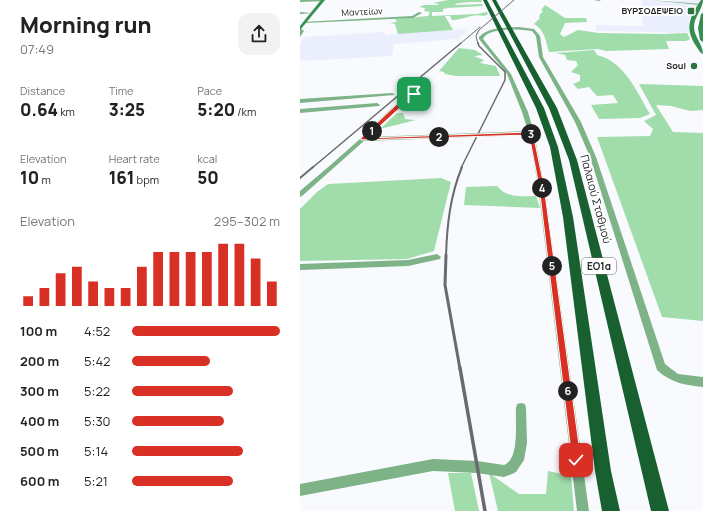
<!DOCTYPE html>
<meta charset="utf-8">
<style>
body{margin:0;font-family:Manrope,sans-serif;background:#f2f2f2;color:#222;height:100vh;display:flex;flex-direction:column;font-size:15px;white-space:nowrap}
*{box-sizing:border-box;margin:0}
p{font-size:13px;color:#767676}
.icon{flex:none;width:22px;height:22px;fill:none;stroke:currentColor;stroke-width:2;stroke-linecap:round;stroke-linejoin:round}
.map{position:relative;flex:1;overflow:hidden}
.sheet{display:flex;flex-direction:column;background:#fff;width:300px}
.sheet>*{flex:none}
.pin{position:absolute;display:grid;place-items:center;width:34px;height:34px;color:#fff;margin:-17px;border-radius:8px;box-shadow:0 2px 6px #0006}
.km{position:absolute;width:20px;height:20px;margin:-10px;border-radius:50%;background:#222;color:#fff;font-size:11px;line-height:20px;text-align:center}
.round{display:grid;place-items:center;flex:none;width:42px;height:42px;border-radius:12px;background:#f2f2f2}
.overview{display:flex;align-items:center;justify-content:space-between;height:68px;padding:0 20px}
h1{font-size:22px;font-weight:800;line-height:30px}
.metrics{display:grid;grid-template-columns:repeat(3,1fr);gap:6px;height:68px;padding:4px 20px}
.metrics div{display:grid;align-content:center}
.metrics b{font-size:17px;font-weight:800}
.metrics small{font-size:11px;font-weight:400}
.metrics p{font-size:11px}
.chart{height:112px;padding:8px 20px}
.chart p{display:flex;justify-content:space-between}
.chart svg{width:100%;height:72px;margin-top:4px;stroke:#d93025;stroke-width:6}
ul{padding:0 20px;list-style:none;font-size:13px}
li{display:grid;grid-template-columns:64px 48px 1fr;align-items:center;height:30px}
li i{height:10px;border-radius:5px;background:#d93025}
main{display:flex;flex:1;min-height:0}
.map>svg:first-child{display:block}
</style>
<main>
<section class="sheet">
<div class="overview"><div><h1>Morning run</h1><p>07:49</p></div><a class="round"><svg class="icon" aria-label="share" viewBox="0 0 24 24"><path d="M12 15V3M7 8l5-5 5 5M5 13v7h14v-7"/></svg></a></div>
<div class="metrics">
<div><p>Distance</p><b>0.64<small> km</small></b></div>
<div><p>Time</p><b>3:25</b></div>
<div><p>Pace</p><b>5:20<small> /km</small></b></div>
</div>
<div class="metrics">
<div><p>Elevation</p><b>10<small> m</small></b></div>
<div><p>Heart rate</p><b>161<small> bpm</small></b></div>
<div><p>kcal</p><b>50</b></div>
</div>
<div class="chart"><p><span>Elevation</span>295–302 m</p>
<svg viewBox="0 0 160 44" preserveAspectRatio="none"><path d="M5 44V38M15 44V33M25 44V24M35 44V20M45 44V29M55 44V33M65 44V33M75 44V20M85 44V11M95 44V11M105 44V11M115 44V11M125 44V6M135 44V6M145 44V15M155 44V29"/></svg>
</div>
<ul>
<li><b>100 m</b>4:52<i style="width:100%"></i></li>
<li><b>200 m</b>5:42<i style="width:53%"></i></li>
<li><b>300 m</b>5:22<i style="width:68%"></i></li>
<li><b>400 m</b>5:30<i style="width:62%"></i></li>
<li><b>500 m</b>5:14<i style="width:75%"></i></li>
<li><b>600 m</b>5:21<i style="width:68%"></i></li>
</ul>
</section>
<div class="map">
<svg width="403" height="511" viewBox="0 0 403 511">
<rect width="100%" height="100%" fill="#f8fafe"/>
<g fill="#ebeffd">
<path d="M342 0 361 1 401 0 389 21V33L297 31 295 25 344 26 342 19Z"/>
<path d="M169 29 158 39 94 44 92 56 0 61V44L4 37 84 32 86 35Z"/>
</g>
<g fill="#a1dcab">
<path d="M148 0H181L182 2C172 2 165 2 155 4L156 5 182 4 183 6 148 8 143 9V12H132V16L177 14 187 12 188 14 184 16C172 13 164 20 152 20L150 16H145L153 30 98 34 95 24 90 23 97 22 95 19 128 16 130 12 124 11 125 8 119 7 124 5H139L138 4 133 3Z"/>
<path d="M245 5 265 18H286L287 22 265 23 260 34 264 37 278 30 299 33 362 34 387 33 390 39 386 41H366L369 49 306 51 298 49 249 52C246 42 245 30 234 24L240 18 239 16 243 11 241 10Z"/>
<path d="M159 48 175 50 183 55 174 56 184 60 180 63 196 66 200 76H156L145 74 144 72 139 71Z"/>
<path d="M294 50 297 55C324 61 337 92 350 114L340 118 299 119 291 105 318 103 313 95 297 96 289 87 278 89 273 84 280 81V75L271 72 278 65 276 61 267 60 265 55 256 53Z"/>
<path d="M339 84 403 86V110L390 111 371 106 356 105 373 132 403 133V321L362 317 297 137 350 136 353 129 344 121 356 115Z"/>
<path d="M97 113H103L105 119 116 120 80 129Z"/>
<path d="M141 178 151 182 134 251 107 259 0 261V209L17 192 28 184Z"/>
<path d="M197 186C208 199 221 196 236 196L240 208 164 205 166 187Z"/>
<path d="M248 471 271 476 274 511H198L189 473 219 494H246Z"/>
<path d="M148 473H171L179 511H155Z"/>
</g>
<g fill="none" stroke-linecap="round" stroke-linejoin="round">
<g fill="#7db387" fill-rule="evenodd">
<path d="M0 0H23L25 1 0 2Z"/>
<path d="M294 0H301L299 1Z"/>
<path d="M350 0 402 4 400 5Z"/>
<path d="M0 12 13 13 0 14Z"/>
<path d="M119 12 122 13 113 18 5 23 3 22 112 16Z"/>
<path d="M219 27 234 29 240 36 243 57 281 122 296 157 365 364 378 374 403 377V387C385 385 371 383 357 370L290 157 275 122 239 57 236 36 232 31C220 29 188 27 183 39L211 74 228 112 234 133 244 185 289 511H277L238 185 229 135 64 141 2 196 0 197V191C20 174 40 157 60 139 79 121 96 100 121 89L125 90 100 106 68 137 228 131 222 112 207 74 179 39V37C189 26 206 28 219 27Z"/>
<path d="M92 93 94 94V95L0 103V99Z"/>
<path d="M77 103 80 105 79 106 0 113V109Z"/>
<path d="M137 254 141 257 140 259 108 266 0 270V264L108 260Z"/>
<path d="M221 403 225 404 226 408 227 443 224 460 216 472 212 474 204 477 177 473 133 471 0 496V484L133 459 177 461 204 465C220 459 215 422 216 408L217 404Z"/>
</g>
<path fill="#7db387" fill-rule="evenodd" d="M0 28 4 31 0 37Z"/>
<g fill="#378f4f" fill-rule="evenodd">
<path d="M21 0H25L0 30V26Z"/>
<path d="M401 0H403C403 9 394 17 394 27 394 37 403 44 403 54L401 53C385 32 386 22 401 0Z"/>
<path d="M403 13V42L400 40 398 28 401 14Z"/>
</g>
<g fill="#186030" fill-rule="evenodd">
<path d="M183 0H187L244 108 258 147 273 217 311 471 320 511H302L295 471 263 217 250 147 236 108Z"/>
<path d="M192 0H196L257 108 277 160 369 511H351L269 160 249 108Z"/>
</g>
<g stroke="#686a6d" stroke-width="1">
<path d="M160 44 180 27"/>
<path d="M178 44 176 36 179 30 214 0"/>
</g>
<g stroke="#686a6d" stroke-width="1.5">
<path d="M12 168 161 43"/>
<path d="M161 168 205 80V72L179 46 178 43"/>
</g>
<g stroke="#686a6d" stroke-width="2">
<path d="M0 178 13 167"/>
<path d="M146 256C147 225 150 196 162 167"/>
</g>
<path stroke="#686a6d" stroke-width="3" d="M146 255 145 285 160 369"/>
<path stroke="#686a6d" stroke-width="3.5" d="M160 368 185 511"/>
</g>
<path fill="#d93025" stroke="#fff" d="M112 93 115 94 67 138 231 132 233 133 244 186 281 460 280 463 276 465 273 463 272 460 239 186 229 135 61 140V138L97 104Z"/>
<g fill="#2c723f" stroke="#fff" stroke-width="1.5">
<rect x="387" y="7" width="8" height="8" rx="2"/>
<circle cx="394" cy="66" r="4"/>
</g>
<g text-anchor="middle" stroke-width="4" stroke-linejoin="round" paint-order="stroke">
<g font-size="9" font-weight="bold" fill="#222427" stroke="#fff" text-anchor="end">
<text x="383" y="14">ΒΥΡΣΟΔΕΨΕΙΟ</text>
<text x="386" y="69">Soul</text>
</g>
<g font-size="9" fill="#222427" stroke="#fff">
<text transform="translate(62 12) rotate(-3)" y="3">Μαντείων</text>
</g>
<rect fill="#fff" stroke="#646668" stroke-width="1" x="282" y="258" width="34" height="16" rx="3"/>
<g font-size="10" font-weight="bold" fill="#222427">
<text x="299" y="270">ΕΟ1α</text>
</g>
<g font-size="11" fill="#222427" stroke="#fff">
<text transform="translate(296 199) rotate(75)" y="4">Παλαιού Σταθμού</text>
</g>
</g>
</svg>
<div class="pin" style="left:114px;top:94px;background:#1e9e55"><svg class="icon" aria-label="arrive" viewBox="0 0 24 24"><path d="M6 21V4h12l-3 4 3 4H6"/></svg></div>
<div class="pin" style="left:276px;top:460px;background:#d93025"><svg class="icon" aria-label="check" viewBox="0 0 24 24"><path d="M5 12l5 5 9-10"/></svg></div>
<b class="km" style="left:72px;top:131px">1</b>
<b class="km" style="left:139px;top:137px">2</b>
<b class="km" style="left:231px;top:134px">3</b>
<b class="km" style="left:242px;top:188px">4</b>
<b class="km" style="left:252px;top:266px">5</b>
<b class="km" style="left:268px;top:391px">6</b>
</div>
</main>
